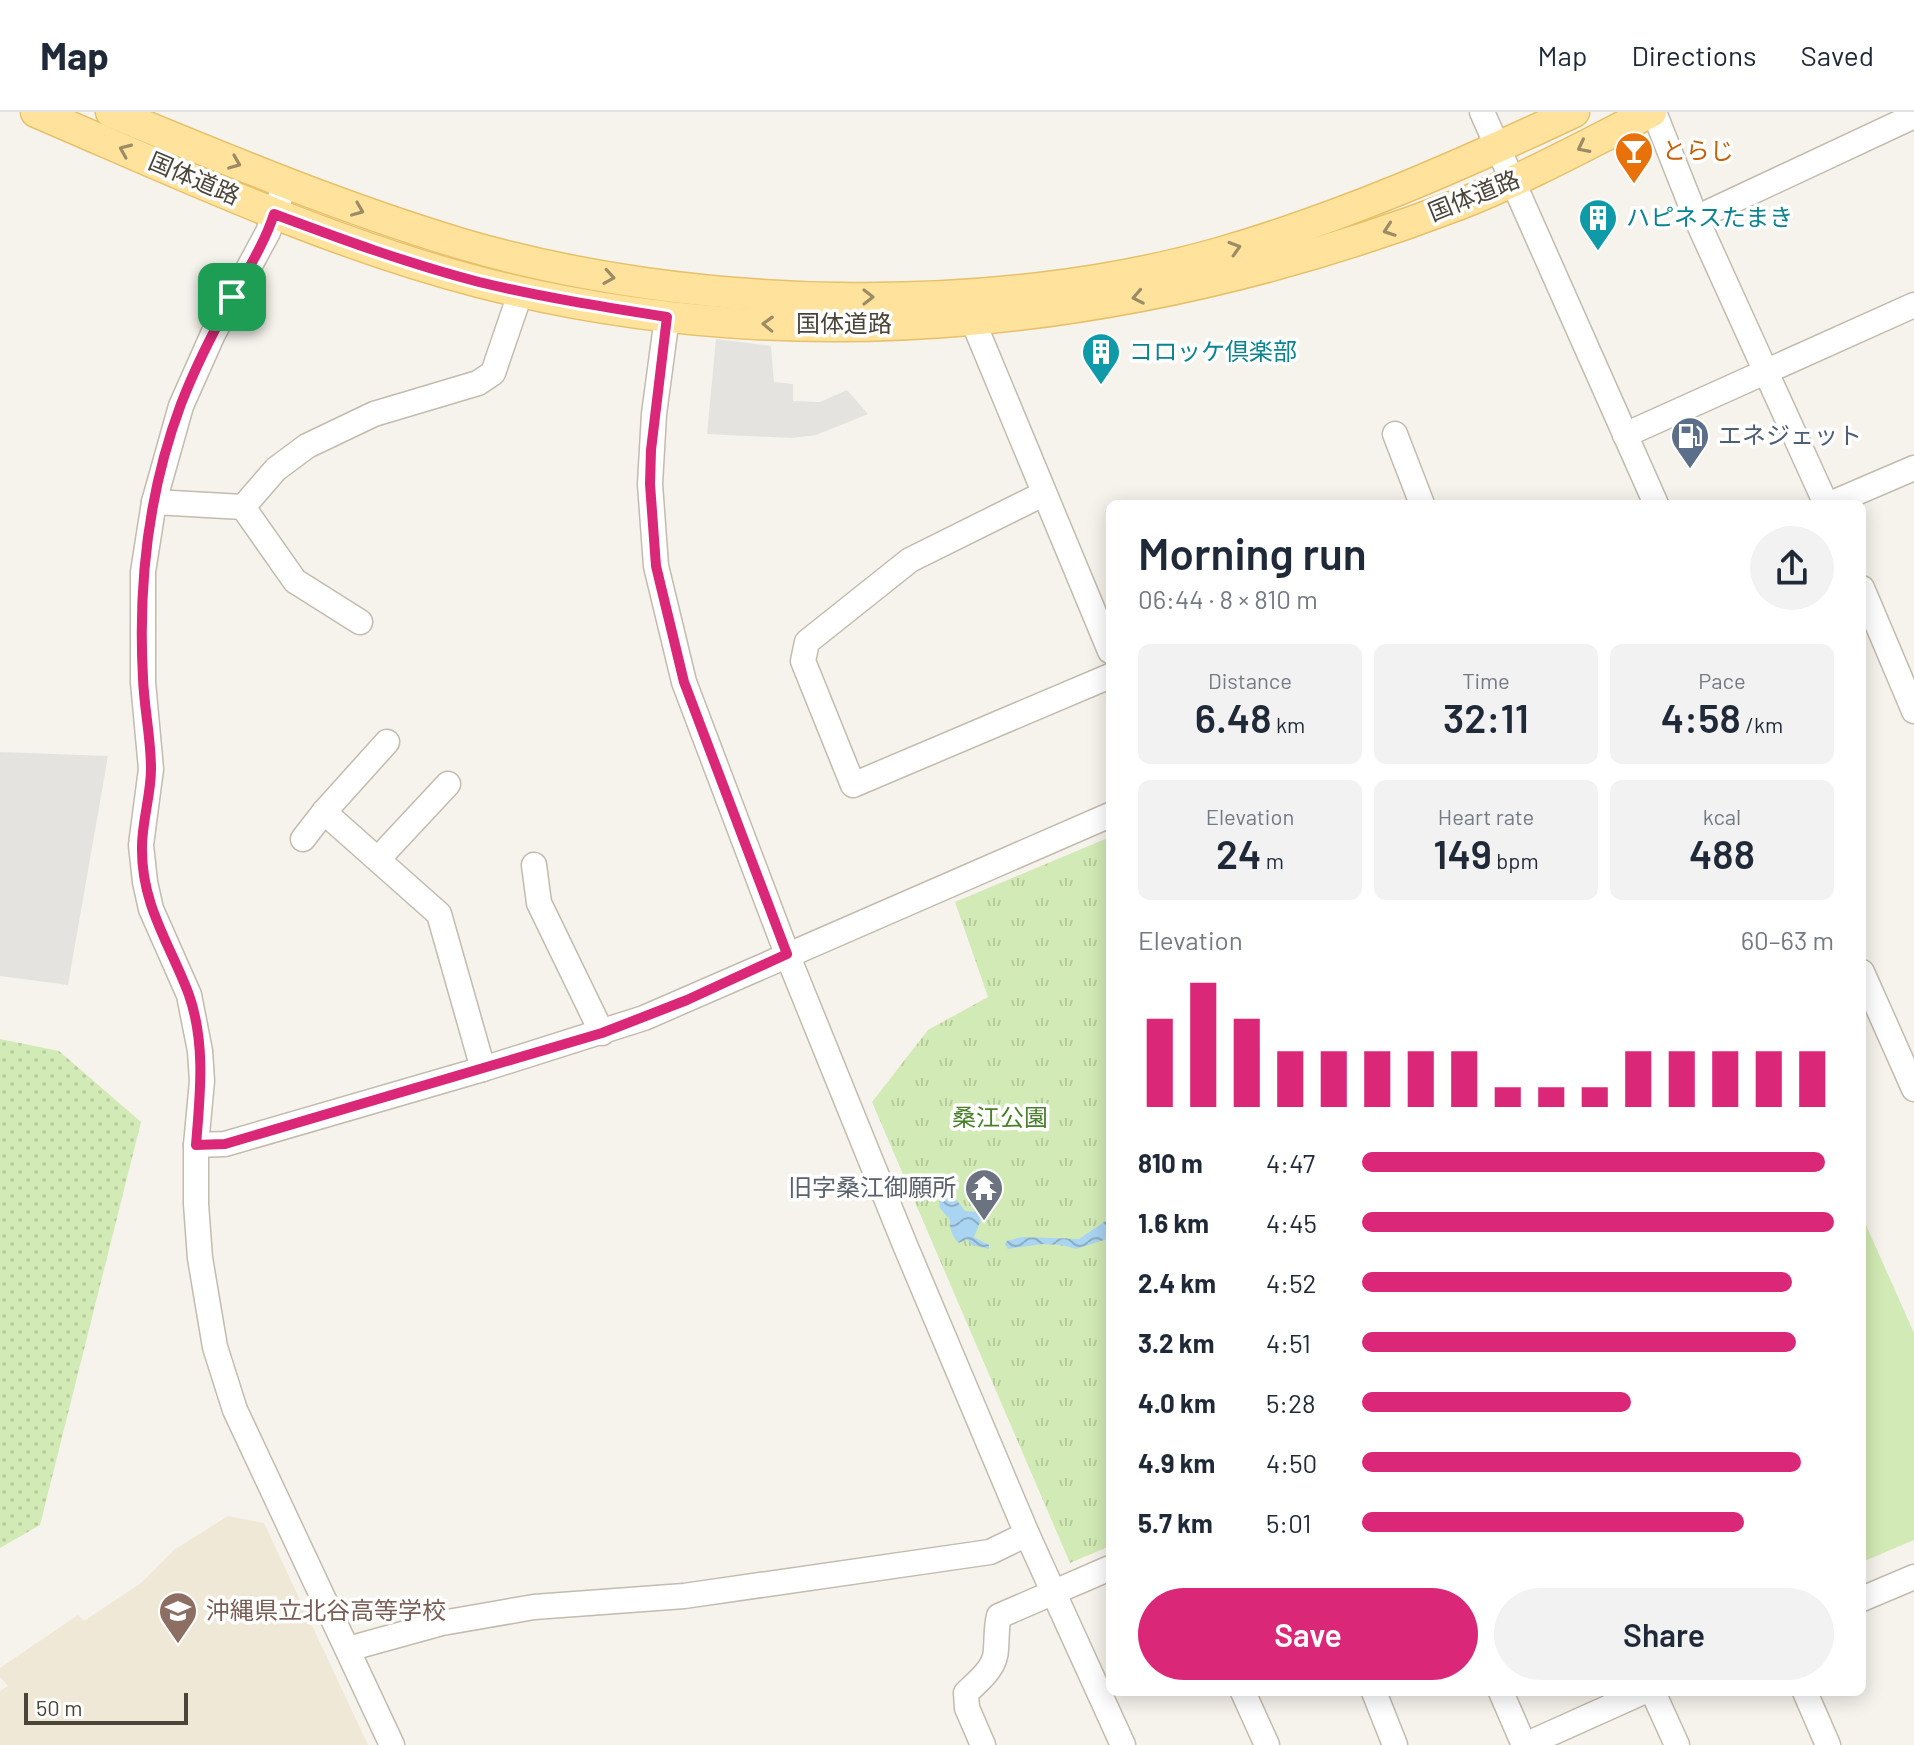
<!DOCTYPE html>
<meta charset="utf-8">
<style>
body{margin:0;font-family:Barlow,"Noto Sans JP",sans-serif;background:#f2f2f3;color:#1f2937;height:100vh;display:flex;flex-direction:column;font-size:30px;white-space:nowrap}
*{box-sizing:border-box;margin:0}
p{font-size:26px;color:#747a83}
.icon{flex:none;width:44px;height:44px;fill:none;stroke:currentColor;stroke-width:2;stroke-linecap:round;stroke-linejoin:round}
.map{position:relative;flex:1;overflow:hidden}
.drawer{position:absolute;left:1106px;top:388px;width:760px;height:1196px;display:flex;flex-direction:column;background:#fff;border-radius:12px;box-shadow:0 4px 20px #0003}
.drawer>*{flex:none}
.scale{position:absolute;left:24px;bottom:20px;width:164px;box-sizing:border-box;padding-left:8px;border:4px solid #4b4439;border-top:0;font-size:22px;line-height:28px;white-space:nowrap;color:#4b4439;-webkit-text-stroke:6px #fff;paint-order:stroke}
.pin{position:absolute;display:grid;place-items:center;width:68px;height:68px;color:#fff;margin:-34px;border-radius:16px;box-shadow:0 4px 12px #0006}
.round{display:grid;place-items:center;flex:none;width:84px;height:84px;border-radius:42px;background:#f2f2f3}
.overview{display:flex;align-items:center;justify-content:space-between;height:136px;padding:0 32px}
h1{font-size:44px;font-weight:600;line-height:60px}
.figures{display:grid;grid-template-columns:repeat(3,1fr);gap:12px;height:136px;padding:8px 32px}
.figures div{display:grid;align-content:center;border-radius:12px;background:#f2f2f3;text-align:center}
.figures b{font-size:40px;font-weight:600}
.figures small{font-size:22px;font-weight:400}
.figures p{font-size:22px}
.chart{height:224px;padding:16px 32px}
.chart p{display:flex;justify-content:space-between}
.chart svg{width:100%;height:144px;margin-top:8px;stroke:#db2777;stroke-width:6}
.cta{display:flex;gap:16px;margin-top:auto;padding:16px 32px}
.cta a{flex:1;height:92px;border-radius:48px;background:#db2777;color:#fff;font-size:32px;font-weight:600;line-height:92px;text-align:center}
.cta a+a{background:#f2f2f3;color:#1f2937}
ul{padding:0 32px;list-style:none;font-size:26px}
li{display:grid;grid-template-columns:128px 96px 1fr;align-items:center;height:60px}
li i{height:20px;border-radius:10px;background:#db2777}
header{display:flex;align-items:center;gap:48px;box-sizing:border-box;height:112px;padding:0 40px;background:#fff;border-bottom:2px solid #e0e1e3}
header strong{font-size:38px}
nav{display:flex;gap:44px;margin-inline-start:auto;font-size:28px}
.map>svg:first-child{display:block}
</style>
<header>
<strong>Map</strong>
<nav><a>Map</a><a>Directions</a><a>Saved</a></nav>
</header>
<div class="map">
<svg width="1914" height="1633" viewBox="0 0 1914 1633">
<defs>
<pattern id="grass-dots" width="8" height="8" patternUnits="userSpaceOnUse" patternTransform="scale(2)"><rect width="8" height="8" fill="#d2eab5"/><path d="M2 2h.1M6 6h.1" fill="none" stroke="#b6ca9c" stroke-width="1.8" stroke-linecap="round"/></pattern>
<pattern id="park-tufts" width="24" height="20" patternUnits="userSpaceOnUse" patternTransform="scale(2)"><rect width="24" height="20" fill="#d2eab5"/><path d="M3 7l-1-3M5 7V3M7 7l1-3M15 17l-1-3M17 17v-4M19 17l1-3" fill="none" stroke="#b6ca9c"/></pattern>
<pattern id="water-waves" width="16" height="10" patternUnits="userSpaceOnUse" patternTransform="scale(2)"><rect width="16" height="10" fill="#a9d4f2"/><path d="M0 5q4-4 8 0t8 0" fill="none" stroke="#8caec5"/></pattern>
</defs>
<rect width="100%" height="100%" fill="#f6f3ec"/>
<path fill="#efe8d6" d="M228 1404 264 1411 368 1633H0V1579L8 1574 0 1565V1556L78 1503 84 1509 141 1471 174 1438Z"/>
<path fill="url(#grass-dots)" d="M0 927 59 939 141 1010 40 1413 0 1436Z"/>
<path fill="url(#park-tufts)" d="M1110 725V1434L1070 1451 872 990 928 918 988 885 955 790Z"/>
<path fill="#d2eab5" d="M1862 1104 1914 1221V1428L1862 1450Z"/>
<g fill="#e5e3e0">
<path d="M716 227 771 234 774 270 793 272V289L820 290 847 278 868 302 816 323 792 326 707 322Z"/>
<path d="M0 640 108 644 68 873 0 864Z"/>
</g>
<g fill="url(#water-waves)">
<path d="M946 1086H955L965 1099 980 1100 981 1108 974 1125 989 1133V1137L972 1133 967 1127 959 1131C953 1126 949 1116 950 1108L940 1096 939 1089Z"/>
<path d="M1110 1106V1126L1076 1137 1062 1133 1043 1132 1008 1137 1005 1132 1007 1129 1022 1125 1079 1127Z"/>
</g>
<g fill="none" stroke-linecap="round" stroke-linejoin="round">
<defs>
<g id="minor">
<path d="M1482 0 1656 392"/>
<path d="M1654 0 1696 106 1826 392"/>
<path d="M280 86 268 120 213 222 181 294 154 390 143 460V570L151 657 141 733 145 770 151 797 189 883 200 939 202 969 196 1033V1092L200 1146 215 1235 235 1298 392 1633"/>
<path d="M1696 106 1914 4"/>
<path d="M667 205 654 302 650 372 656 454 684 570 787 842 905 1133 1027 1422 1123 1633"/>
<path d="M973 209 1110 539"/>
<path d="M1395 322 1422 392"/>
<path d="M1625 323 1914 193"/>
<path d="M1043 382 910 448 807 530 803 549 853 673 1110 564"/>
<path d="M154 390 243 395 295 469 360 510"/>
<path d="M1830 392 1914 356"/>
<path d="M243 395 276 357 307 334 374 302 478 271 493 261 521 179"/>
<path d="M1862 476 1914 599"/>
<path d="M324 700 439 802 483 957"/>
<path d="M303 727 324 700 387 630"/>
<path d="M378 747 448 672"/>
<path d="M534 753 539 791 602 921"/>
<path d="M1862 860 1914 977"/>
<path d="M196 1033 225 1032 483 957 644 906 1110 703"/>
<path d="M1862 1487 1914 1465"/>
<path d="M348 1537 442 1511 534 1495 684 1484 990 1440 1027 1422"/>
<path d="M1243 1580 1267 1633"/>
<path d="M1374 1580 1395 1633"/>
<path d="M1501 1580 1524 1633"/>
<path d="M1653 1580 1677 1633"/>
<path d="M1805 1580 1828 1633"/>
<path d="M983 1633 967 1596 966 1581C978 1569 996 1556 996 1537 997 1525 996 1516 999 1504L1110 1456"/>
<path d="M1525 1633 1643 1580"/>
</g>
<g id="major">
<path d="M36 0C181 62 325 130 479 170 806 254 1147 212 1460 92 1526 66 1588 32 1651 0"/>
<path d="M111 0C227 48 342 96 462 132 688 199 991 206 1219 141 1341 106 1459 54 1574 0"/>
</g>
</defs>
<use href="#minor" stroke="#c2bbae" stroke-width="27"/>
<use href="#major" stroke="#e6c16a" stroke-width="33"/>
<use href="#minor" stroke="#fff" stroke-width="24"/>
<use href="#major" stroke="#ffe39c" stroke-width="30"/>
</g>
<defs><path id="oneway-chevron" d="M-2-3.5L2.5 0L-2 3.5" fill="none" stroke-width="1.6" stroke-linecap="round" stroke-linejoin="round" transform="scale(2)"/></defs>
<g stroke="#9c8c66">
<use href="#oneway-chevron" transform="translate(1583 35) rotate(153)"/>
<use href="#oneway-chevron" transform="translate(125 38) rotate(-157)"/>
<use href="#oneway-chevron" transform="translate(235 51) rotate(22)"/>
<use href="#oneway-chevron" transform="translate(358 98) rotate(22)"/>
<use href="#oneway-chevron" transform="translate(1389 118) rotate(161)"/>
<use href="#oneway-chevron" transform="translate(1235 136) rotate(-17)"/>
<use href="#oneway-chevron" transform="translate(609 165) rotate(9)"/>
<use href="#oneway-chevron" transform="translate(868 185)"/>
<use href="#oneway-chevron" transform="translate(1138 185) rotate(169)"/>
<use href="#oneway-chevron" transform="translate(768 212) rotate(-178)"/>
</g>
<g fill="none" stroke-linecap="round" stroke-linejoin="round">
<defs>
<path id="route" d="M274 102C341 127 409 152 479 170 541 185 604 195 667 205L651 338 650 372 656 454 684 570 787 842 687 888 602 921 225 1032 196 1033C200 983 206 932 189 883 170 832 141 793 142 735 142 709 151 683 151 657 151 626 144 596 143 566 138 474 148 380 181 292 195 256 212 222 231 188 246 160 264 133 274 102Z"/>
</defs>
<use href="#route" stroke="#fff" stroke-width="16"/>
<use href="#route" stroke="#db2777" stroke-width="10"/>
</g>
<defs>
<symbol id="bar-pin" viewBox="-11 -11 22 30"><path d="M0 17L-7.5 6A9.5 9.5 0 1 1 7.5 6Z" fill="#e8710a" stroke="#fff"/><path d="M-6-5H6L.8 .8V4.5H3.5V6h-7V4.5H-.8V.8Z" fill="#fff"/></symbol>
<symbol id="building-pin" viewBox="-11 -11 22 30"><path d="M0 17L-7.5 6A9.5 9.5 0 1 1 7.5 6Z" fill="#0f9aa8" stroke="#fff"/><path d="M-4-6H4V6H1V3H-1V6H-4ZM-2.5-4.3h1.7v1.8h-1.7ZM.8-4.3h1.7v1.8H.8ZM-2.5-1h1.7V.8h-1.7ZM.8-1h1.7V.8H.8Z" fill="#fff"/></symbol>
<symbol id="fuel-pin" viewBox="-11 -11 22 30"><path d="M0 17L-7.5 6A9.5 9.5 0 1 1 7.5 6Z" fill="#5c6f8a" stroke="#fff"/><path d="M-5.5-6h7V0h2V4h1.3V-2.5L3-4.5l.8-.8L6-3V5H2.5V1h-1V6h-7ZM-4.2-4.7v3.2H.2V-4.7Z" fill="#fff"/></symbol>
<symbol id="temple-pin" viewBox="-11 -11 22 30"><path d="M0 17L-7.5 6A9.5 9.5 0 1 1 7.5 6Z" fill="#6b7280" stroke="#fff"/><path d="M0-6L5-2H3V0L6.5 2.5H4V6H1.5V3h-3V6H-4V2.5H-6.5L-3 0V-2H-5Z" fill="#fff"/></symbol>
<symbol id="school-pin" viewBox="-11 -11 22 30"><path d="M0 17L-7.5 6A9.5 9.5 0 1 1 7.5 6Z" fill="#8d6e63" stroke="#fff"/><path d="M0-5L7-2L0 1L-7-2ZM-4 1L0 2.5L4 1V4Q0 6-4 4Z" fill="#fff"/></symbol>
</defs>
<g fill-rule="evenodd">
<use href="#bar-pin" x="1612" y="17" width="44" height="60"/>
<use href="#building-pin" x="1576" y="84" width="44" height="60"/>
<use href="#building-pin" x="1079" y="218" width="44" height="60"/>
<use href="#fuel-pin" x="1668" y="302" width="44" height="60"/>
<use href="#temple-pin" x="962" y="1054" width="44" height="60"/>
<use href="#school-pin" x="156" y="1477" width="44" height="60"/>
</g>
<g text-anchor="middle" stroke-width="7" stroke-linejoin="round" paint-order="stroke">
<g font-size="24" fill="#c56008" stroke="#fff" text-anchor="start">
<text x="1662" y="47">とらじ</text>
</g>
<g font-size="24" fill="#4b4439" stroke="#fff">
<text transform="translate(194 67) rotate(23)" y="8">国体道路</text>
<text transform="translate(1474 84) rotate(-22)" y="8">国体道路</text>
<text x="844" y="220">国体道路</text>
</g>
<g font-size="24" fill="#0d838f" stroke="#fff" text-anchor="start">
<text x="1626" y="114">ハピネスたまき</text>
<text x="1129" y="248">コロッケ倶楽部</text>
</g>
<g font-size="24" fill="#4e5e75" stroke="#fff" text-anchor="start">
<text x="1718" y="332">エネジェット</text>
</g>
<g font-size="24" fill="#4a7f2a" stroke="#fff">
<text x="1000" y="1014">桑江公園</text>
</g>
<g font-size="24" fill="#5b616d" stroke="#fff" text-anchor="end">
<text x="956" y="1084">旧字桑江御願所</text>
</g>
<g font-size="24" fill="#785e54" stroke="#fff" text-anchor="start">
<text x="206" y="1507">沖縄県立北谷高等学校</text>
</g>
</g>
</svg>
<div class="scale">50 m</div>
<div class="pin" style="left:232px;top:185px;background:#1e9e55"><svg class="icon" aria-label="arrive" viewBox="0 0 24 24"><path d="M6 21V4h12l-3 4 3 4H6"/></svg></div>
<section class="drawer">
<div class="overview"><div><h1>Morning run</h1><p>06:44 · 8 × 810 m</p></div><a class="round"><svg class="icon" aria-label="share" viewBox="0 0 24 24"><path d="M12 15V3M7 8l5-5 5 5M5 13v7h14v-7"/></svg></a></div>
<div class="figures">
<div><p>Distance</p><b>6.48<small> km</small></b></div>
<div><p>Time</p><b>32:11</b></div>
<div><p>Pace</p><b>4:58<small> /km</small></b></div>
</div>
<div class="figures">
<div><p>Elevation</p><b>24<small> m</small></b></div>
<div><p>Heart rate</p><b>149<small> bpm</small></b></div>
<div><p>kcal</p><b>488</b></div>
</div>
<div class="chart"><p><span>Elevation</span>60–63 m</p>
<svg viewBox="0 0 160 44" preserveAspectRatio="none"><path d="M5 44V17M15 44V6M25 44V17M35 44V27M45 44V27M55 44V27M65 44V27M75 44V27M85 44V38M95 44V38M105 44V38M115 44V27M125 44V27M135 44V27M145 44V27M155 44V27"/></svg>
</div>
<ul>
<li><b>810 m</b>4:47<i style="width:98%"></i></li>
<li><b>1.6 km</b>4:45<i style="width:100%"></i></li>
<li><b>2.4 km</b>4:52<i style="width:91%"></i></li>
<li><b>3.2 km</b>4:51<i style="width:92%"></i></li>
<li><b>4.0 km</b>5:28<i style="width:57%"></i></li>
<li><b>4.9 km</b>4:50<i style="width:93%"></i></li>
<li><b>5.7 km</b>5:01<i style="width:81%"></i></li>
</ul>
<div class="cta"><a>Save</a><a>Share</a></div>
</section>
</div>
